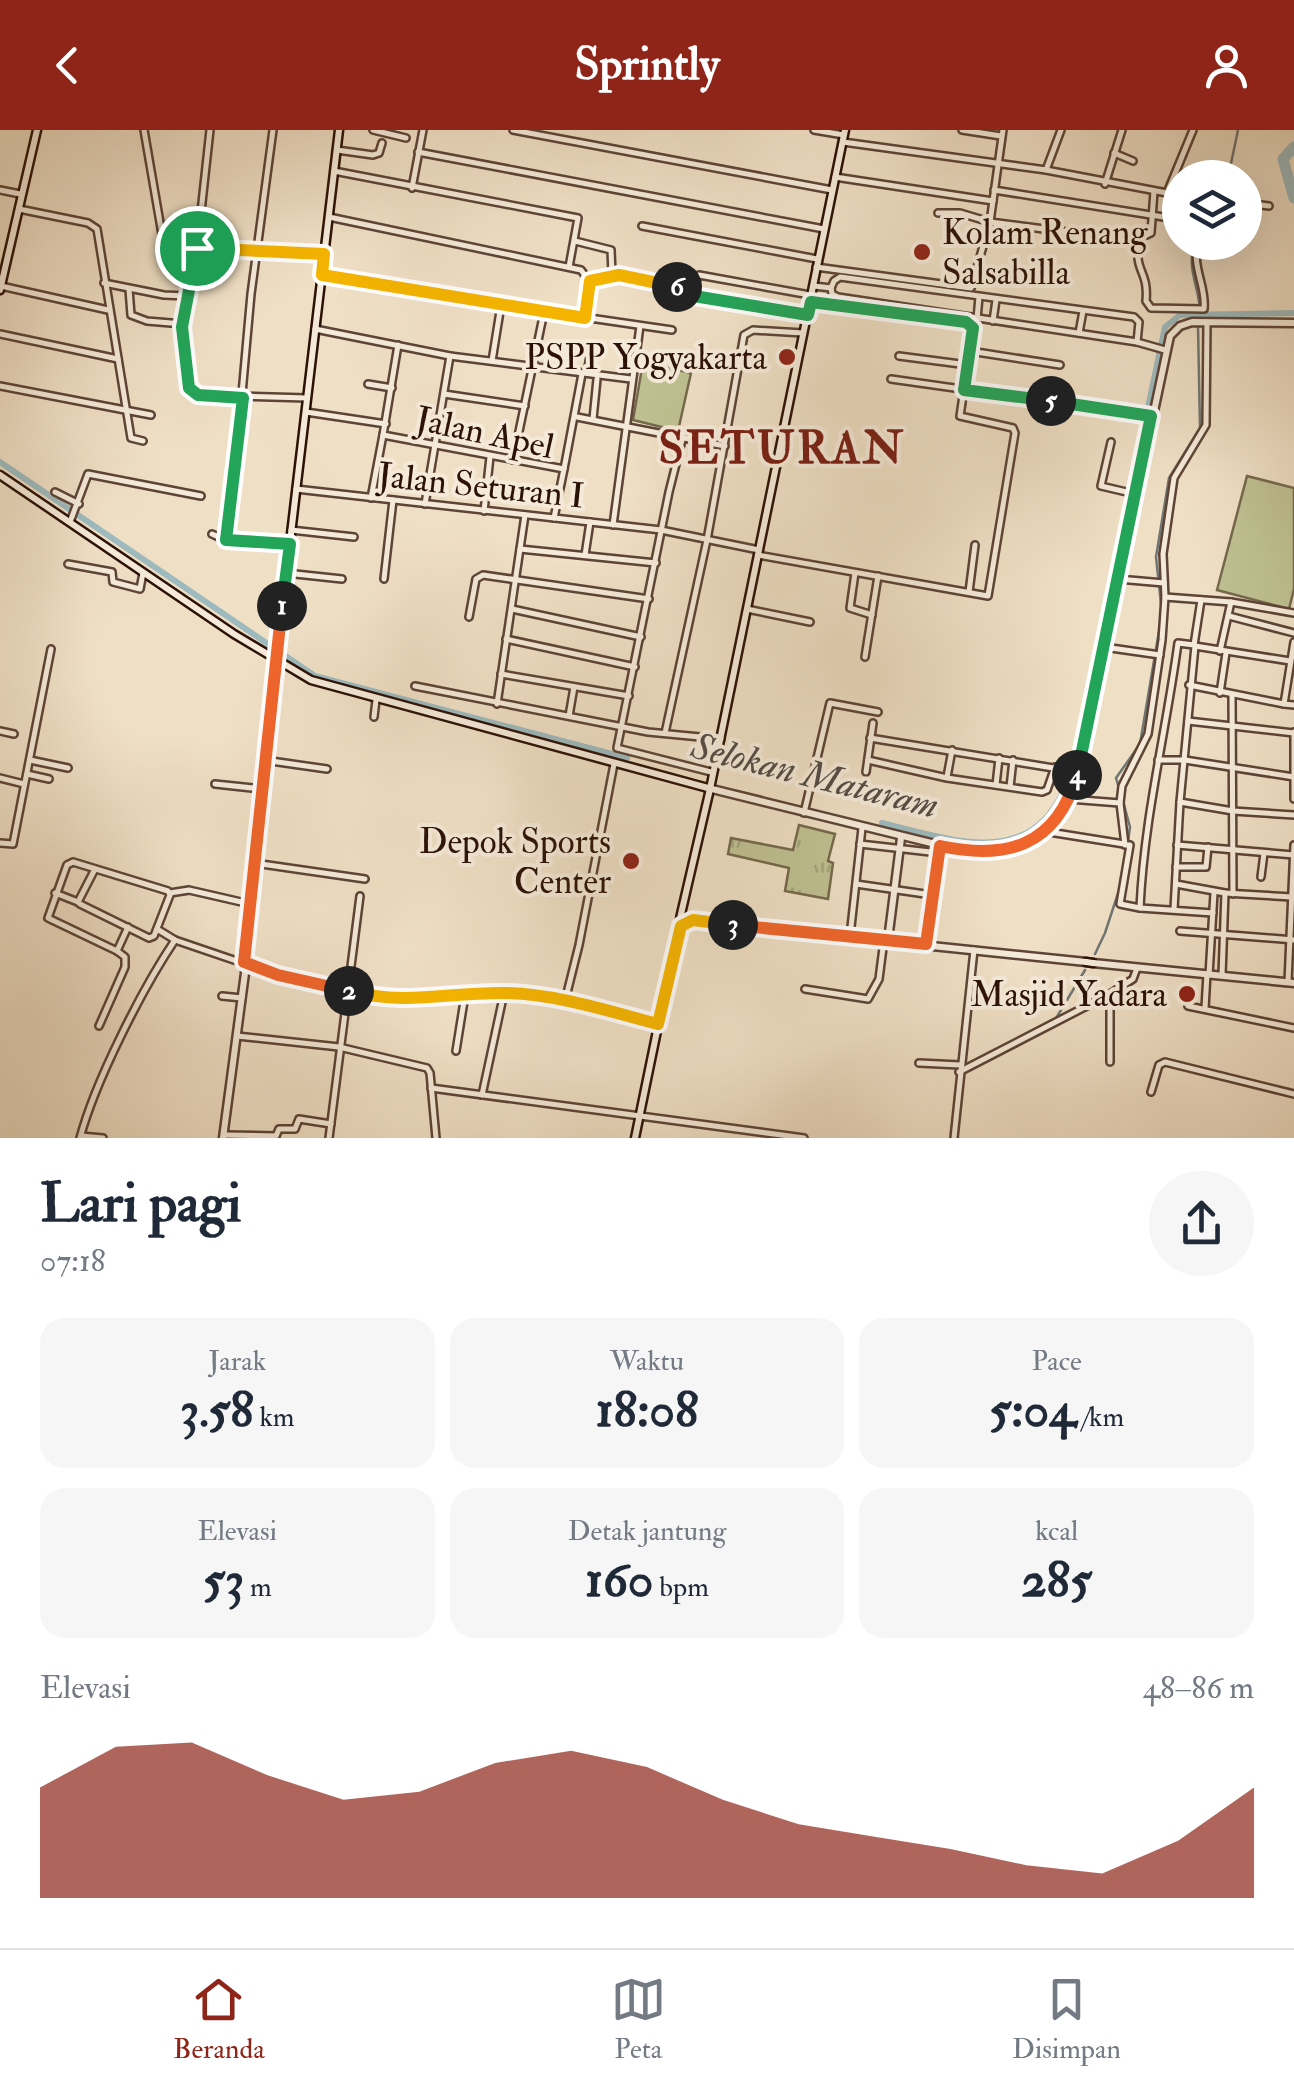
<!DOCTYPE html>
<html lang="id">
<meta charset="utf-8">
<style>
body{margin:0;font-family:"IM FELL Double Pica",serif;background:#f6f6f7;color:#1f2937;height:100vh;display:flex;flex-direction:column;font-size:38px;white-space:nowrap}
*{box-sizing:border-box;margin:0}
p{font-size:32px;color:#747a83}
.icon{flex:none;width:55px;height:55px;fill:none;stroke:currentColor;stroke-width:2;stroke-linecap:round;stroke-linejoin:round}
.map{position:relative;height:1008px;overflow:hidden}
.sheet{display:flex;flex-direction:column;background:#fff;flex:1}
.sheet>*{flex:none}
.buttons{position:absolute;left:1162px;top:30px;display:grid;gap:20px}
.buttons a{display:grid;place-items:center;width:100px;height:100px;border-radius:50%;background:#fff;box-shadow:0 10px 40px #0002;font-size:50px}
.pin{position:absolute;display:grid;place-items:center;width:85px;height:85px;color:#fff;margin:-42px;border:5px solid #fff;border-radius:50%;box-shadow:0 2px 10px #0007}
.km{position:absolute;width:50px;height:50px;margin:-25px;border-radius:50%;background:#222;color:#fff;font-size:28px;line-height:50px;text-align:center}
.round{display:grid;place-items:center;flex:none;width:105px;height:105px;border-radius:52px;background:#f6f6f7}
.headline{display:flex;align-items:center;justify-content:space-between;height:170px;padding:0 40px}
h1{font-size:55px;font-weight:800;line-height:75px}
.stats{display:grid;grid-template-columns:repeat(3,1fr);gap:15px;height:170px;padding:10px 40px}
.stats div{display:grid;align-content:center;border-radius:25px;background:#f6f6f7;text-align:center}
.stats b{font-size:50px;font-weight:800}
.stats small{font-size:28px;font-weight:400}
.stats p{font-size:28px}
.chart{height:280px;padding:20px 40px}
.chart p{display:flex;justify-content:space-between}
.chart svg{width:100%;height:180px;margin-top:10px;fill:#8f2418;opacity:.7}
header{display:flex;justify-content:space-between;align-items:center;height:130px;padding:0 40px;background:#8f2418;color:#fff;font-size:45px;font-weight:800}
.menu{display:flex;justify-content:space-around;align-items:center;height:140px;border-top:2px solid #e0e1e3;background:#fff;font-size:28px;color:#747a83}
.menu a{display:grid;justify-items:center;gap:5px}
.menu .active{color:#8f2418}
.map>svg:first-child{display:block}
</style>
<header><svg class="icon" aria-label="back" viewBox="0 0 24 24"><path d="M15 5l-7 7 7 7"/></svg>Sprintly<svg class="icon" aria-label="person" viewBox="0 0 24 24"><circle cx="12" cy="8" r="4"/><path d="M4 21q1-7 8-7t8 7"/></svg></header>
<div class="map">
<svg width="1294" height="1008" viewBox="0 0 1294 1008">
<defs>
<pattern id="grass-tufts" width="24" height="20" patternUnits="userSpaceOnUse" patternTransform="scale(2.5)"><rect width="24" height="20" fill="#bec091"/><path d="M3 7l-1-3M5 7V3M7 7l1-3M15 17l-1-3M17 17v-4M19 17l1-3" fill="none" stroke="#a3a47c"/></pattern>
</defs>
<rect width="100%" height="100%" fill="#efdfc5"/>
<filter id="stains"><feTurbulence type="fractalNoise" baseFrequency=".002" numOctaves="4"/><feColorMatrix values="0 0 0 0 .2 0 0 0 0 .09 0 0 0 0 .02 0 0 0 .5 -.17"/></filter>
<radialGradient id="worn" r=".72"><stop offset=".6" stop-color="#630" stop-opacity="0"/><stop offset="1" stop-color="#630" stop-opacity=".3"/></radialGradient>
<path fill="url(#grass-tufts)" stroke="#75684c" stroke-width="2.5" d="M799 695 835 704 828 731 833 733 828 769 785 761 789 738 728 724 731 708 793 720Z"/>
<g fill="#bec091" stroke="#75684c" stroke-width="2.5">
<path d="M643 232 691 243 678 301 633 290Z"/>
<path d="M1247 346 1294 358V459L1289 479 1217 460Z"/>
</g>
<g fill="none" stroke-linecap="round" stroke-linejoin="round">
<g stroke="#707674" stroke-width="2.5">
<path d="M1228 48 1238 0"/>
<path d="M1195 112C1185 142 1202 159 1200 189"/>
<path d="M1119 658 1116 648 1140 614 1162 483 1156 427 1169 348 1200 298 1198 196"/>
<path d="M1123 671 1130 697 1128 712"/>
<path d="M1095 824 1105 803 1121 754"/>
<path d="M1055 890 1085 840"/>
</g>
<g stroke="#9dbabe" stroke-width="6">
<path d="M0 332 315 546 627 628"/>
<path d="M882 693C962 713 1042 742 1072 637L1165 197 1180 185 1294 183"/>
</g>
<path stroke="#9dbabe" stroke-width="11" d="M1294 17 1283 29 1294 68"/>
<defs>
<g id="minor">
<path d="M144 0 163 110 168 117 324 124"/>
<path d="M210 0 197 118 182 197 189 258 197 265 307 268"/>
<path d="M373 0 406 8"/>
<path d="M513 0 832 60"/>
<path d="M814 0 844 5"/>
<path d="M962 0 1001 6"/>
<path d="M843 12 1046 40 1167 63 1193 0"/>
<path d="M337 20 373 25 379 23 382 13"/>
<path d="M418 22 824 99"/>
<path d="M1114 23 1133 31"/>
<path d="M1046 40 1061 0"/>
<path d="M334 41 578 88 569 137"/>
<path d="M835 47 993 71"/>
<path d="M1105 54 1122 0"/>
<path d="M412 58 423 0"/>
<path d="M0 60 20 64"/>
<path d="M994 60 1176 89"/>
<path d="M1154 61 1151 103 1140 108C1132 143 1149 138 1146 171L1151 178 1204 179C1207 157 1190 134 1199 112"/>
<path d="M1167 63 1180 65"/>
<path d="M1245 73 1269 76"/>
<path d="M19 79 88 93 97 99 131 308 143 311"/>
<path d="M938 83H960L990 92 1121 109"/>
<path d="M329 87 581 140 589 151 585 188"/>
<path d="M642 96 817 129"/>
<path d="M575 111 611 120 612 144"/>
<path d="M816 137 971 158 990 92 1003 0"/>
<path d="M322 145 425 164 672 200"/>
<path d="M589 151C625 141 656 152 691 160L694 166 808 185"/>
<path d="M696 151 699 145 810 165"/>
<path d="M104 153 164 165 187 166"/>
<path d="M1 156 108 180"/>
<path d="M814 156 831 158 834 151 840 147 1134 187 1139 192 1137 212"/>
<path d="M831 158 832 164 838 167 1137 212 1165 220"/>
<path d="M129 159 131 185 147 191 183 194"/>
<path d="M977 189 979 167"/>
<path d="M993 191 996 170"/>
<path d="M315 199 450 226 631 249"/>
<path d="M1079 203 1083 181"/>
<path d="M0 204 118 229"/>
<path d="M398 215 383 305 564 339 554 388"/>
<path d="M970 221 1060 235"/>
<path d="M899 226 968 235"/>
<path d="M492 231 501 175"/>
<path d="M587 243 592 215"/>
<path d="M891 249 1151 286"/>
<path d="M368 254 392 258"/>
<path d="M0 256 151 285"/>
<path d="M444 264 525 276"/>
<path d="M306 282 386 294"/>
<path d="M577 287 725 316"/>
<path d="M593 289 597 249"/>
<path d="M683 306 669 362 617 618 711 642"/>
<path d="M1111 312 1101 356 1135 364"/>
<path d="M513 330 544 182"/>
<path d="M564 339 582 244"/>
<path d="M296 359 661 400 759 420"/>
<path d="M55 362 79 374"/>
<path d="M371 368 383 305"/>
<path d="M425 374 450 226"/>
<path d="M484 381 490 327"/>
<path d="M70 392 88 344 201 366"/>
<path d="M613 395 640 196"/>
<path d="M291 400 354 407"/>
<path d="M212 404 225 410 290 414"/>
<path d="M225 410 235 341 251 164 273 0"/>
<path d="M520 419 656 433"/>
<path d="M585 425 590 392"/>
<path d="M758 425 988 466 1015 303 1013 298 960 286 973 198 966 192 811 172"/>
<path d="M68 434 112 442 113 452 140 459 143 443"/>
<path d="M286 443 342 449"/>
<path d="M855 443 850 478 872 485"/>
<path d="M384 449 393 370"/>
<path d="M1118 449 1164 453"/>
<path d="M969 462 975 415"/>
<path d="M1165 467 1231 472 1294 483"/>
<path d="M1201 470 1194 515 1178 513C1166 602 1144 688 1140 778L1213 783"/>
<path d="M512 479 641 507"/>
<path d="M747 479 810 492"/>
<path d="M1229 486 1294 503"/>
<path d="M469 487 476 449 483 445 649 469"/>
<path d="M506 509 635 537"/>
<path d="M1294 512 1284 574 1294 575"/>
<path d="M1104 517 1160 525"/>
<path d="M1220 521 1231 472"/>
<path d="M865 527 878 446"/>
<path d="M501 544 629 566"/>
<path d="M1189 555 1284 574"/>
<path d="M415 556 648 602 721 609"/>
<path d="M1220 563 1226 523"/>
<path d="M1232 565 1233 764"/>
<path d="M497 574 525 385"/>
<path d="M569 586 574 557"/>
<path d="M374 587 376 570"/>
<path d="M1188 591 1294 603"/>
<path d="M0 601 14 604"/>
<path d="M1294 602V669"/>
<path d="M665 603 707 410 744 205 753 200 803 203"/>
<path d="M870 608 1078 642"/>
<path d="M30 630 68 638"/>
<path d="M264 630 327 639"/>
<path d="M868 630 947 648 1042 662 1047 660 1055 637"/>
<path d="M1158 630H1185L1294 647"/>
<path d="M866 642 873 593"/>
<path d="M27 644 49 649"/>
<path d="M947 647 952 620"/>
<path d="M0 648 24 654"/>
<path d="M215 654 262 659"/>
<path d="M996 655 999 628"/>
<path d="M1010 657 1013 630"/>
<path d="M1069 669 1120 673"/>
<path d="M1180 672 1233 681 1294 685"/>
<path d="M804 683 830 573 878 582"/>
<path d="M1043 701 1124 714"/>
<path d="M0 713 13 714 51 519"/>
<path d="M860 714 939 723"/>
<path d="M1177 715 1294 725"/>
<path d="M254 733 365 749"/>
<path d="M1176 737H1206L1208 717"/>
<path d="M95 739 78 772 80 774 149 808 154 806 170 765 168 761 73 732 67 735 48 788 117 821 128 797"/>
<path d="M1261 747 1264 723"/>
<path d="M856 754 932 765"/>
<path d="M1176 754 1225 763 1292 767"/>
<path d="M55 763 78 772"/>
<path d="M170 763 189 760 250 774"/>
<path d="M1140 778 1120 774 1130 715H1125L1120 673 1122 656 1148 604 1162 510 1165 467 1163 424 1174 348 1206 295 1207 192"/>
<path d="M1174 779 1180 672 1195 516 1290 531"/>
<path d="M157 799 175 810 278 845 373 867 397 870 478 864H526L658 894"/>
<path d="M1180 801 1294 810"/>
<path d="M850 806 862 698"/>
<path d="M926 814 940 716"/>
<path d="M1209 845 1214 763"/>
<path d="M1222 845 1225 763"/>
<path d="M1288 852 1294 715"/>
<path d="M805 859 868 869 879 849 884 810"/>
<path d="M222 866 242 868"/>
<path d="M565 871 579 815 614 634"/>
<path d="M1188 876 1294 898"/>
<path d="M1205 878 1207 844"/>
<path d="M99 896 125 837V827L117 821"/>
<path d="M237 906 339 917 427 938 430 943 436 1008"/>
<path d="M456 921 465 865"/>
<path d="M1110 932V865"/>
<path d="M919 933 960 935"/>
<path d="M959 942 1110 864 1133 849 1137 838"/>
<path d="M431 958 804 1008"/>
<path d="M1151 962 1159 935 1165 932 1294 964"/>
<path d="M482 965 504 863"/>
<path d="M224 1005 276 1006 279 999H295L299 989 331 994"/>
<path d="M81 1006 103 1008"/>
<path d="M80 1008C95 952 142 859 175 810"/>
<path d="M329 1008 360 766"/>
<path d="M954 1008 974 820"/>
</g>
<g id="tertiary">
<path d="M708 658 972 723C1022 726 1061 696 1076 649L1170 206 1180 196 1192 192 1294 193"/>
<path d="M693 791 1086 832"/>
<path d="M888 810 901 708"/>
<path d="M1093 833 1294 853"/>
<path d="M223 1008 245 843 246 803 276 530"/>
</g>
<g id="secondary">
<path d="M0 160 37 0"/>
<path d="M0 345 234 504 311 550 708 658"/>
<path d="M276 530 339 0"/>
<path d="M1086 832 1093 833"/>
<path d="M635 1008 681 784 710 659 845 0"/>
</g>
</defs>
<use href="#minor" stroke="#5d4436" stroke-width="10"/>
<use href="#tertiary" stroke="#5d4436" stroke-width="11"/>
<use href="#secondary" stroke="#2c1106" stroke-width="11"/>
<use href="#minor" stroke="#f5ead9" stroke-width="5"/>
<use href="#tertiary" stroke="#f5ead9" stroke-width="6"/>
<use href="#secondary" stroke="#f5ead9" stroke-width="6"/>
</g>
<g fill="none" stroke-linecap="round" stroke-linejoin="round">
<defs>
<path id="split-1" d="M197 118 182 197 189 258 198 265 243 268 226 410 290 414 282 476"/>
<path id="split-2" d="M282 476 244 832 278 845 349 861"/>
<path id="split-3" d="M349 861C409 876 447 862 505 863 556 864 608 881 658 894L681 796 693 790 733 795"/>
<path id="split-4" d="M733 795 926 814 940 716C1006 730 1056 717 1077 645"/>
<path id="split-5" d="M1051 271 1151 286 1077 645"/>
<path id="split-6" d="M677 157 693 161 694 166 808 185 811 172 966 192 973 198 964 260 1051 271"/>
<path id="split-7" d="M197 118 324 124 322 145 585 188 590 151 619 145 677 157"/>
</defs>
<use href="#split-1" stroke="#fff" stroke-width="20"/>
<use href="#split-2" stroke="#fff" stroke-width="20"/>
<use href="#split-3" stroke="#fff" stroke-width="20"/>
<use href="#split-4" stroke="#fff" stroke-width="20"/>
<use href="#split-5" stroke="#fff" stroke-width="20"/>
<use href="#split-6" stroke="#fff" stroke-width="20"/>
<use href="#split-7" stroke="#fff" stroke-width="20"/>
<use href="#split-1" stroke="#22a559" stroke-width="12"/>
<use href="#split-2" stroke="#f0652b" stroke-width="12"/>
<use href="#split-3" stroke="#f5b400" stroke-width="12"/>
<use href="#split-4" stroke="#f0652b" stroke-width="12"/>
<use href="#split-5" stroke="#22a559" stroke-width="12"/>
<use href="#split-6" stroke="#22a559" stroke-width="12"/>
<use href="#split-7" stroke="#f5b400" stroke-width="12"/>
</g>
<g fill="#8f2418" stroke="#f5ead9" stroke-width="4">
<circle cx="922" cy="122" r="10"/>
<circle cx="787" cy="227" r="10"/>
<circle cx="631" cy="731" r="10"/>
<circle cx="1187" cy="864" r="10"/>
</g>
<g text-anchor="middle" stroke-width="8" stroke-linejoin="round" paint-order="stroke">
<g font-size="35" fill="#2c1106" stroke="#f5ead9" text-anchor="end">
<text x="942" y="114" text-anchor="start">Kolam Renang<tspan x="942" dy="40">Salsabilla</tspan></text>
<text x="767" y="239">PSPP Yogyakarta</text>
<text x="611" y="723">Depok Sports<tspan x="611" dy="40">Center</tspan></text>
<text x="1167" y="876">Masjid Yadara</text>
</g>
<g font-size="35" fill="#2c1106" stroke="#f5ead9">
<text transform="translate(485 302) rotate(12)" y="12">Jalan Apel</text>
<text transform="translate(481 355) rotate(6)" y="12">Jalan Seturan I</text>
</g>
<g font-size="38" font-style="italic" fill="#544c46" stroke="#f5ead9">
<text transform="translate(815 645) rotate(14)" y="13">Selokan Mataram</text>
</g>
<g font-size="45" font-weight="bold" letter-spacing="2.5" fill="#7a1f14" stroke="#f5ead9">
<text x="782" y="333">SETURAN</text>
</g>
</g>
<rect width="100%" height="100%" filter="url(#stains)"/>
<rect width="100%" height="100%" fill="url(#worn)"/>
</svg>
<div class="buttons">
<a><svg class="icon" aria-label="layers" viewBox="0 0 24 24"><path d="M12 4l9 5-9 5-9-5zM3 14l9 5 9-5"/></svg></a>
</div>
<div class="pin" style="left:197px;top:118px;background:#1e9e55"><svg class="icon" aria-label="arrive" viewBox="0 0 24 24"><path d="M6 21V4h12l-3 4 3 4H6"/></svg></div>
<b class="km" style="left:282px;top:476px">1</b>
<b class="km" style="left:349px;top:861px">2</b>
<b class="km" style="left:733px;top:795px">3</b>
<b class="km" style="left:1077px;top:645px">4</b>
<b class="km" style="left:1051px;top:271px">5</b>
<b class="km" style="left:677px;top:157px">6</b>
</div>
<section class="sheet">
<div class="headline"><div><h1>Lari pagi</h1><p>07:18</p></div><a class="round"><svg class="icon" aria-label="share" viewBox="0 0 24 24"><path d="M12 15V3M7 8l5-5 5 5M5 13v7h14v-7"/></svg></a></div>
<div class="stats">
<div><p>Jarak</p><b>3.58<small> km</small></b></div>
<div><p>Waktu</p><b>18:08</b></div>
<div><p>Pace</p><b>5:04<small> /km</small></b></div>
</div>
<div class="stats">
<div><p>Elevasi</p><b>53<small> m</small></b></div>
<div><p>Detak jantung</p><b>160<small> bpm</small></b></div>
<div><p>kcal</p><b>285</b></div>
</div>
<div class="chart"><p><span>Elevasi</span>48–86 m</p>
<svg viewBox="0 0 160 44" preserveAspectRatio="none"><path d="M0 44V17L10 7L20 6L30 14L40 20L50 18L60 11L70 8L80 12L90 20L100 26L110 29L120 32L130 36L140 38L150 30L160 17V44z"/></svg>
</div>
</section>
<nav class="menu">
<a class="active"><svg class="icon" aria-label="home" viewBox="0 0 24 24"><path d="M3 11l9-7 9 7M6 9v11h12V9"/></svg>Beranda</a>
<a><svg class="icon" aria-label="map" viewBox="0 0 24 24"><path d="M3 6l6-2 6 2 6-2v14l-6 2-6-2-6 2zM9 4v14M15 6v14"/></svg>Peta</a>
<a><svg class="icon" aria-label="saved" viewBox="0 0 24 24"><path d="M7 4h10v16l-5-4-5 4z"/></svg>Disimpan</a>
</nav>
